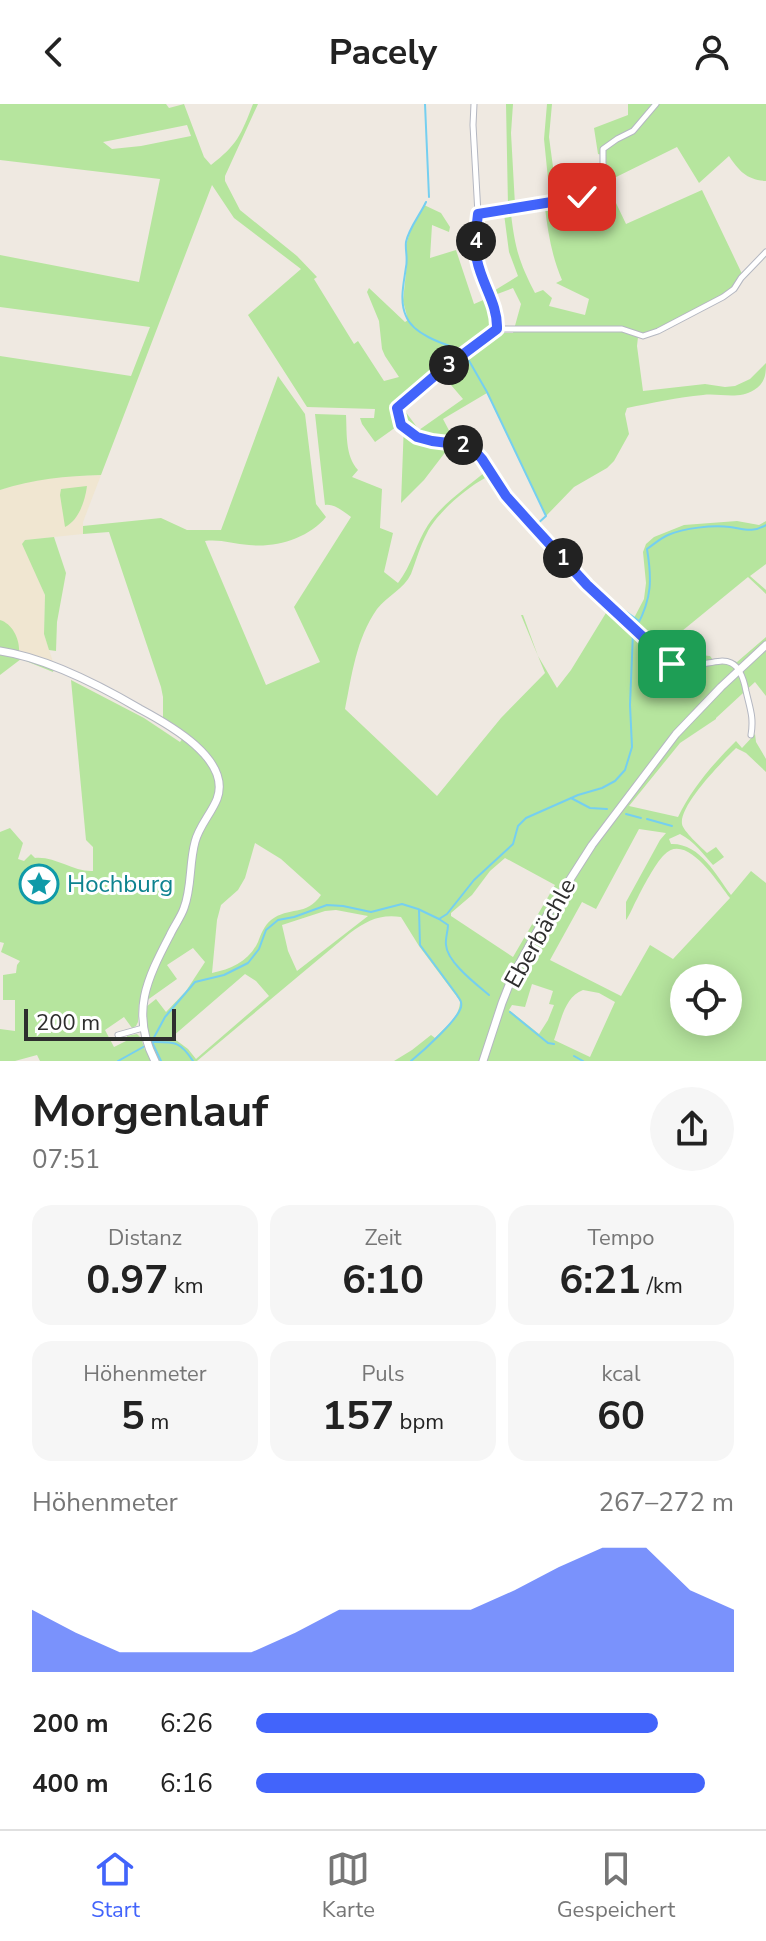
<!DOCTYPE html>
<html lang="de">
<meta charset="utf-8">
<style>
body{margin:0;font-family:"Nunito Sans",sans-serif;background:#f6f6f6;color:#222;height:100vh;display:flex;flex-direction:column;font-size:30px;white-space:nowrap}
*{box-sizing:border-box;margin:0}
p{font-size:26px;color:#767676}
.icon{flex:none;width:44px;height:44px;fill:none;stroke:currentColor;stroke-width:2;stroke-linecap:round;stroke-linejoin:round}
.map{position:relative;height:957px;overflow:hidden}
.sheet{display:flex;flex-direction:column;background:#fff;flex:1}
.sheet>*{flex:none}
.buttons{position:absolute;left:670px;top:860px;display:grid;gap:16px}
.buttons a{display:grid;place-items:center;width:72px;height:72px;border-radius:50%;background:#fff;box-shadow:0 4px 20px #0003;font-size:40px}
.scale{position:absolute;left:24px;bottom:20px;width:152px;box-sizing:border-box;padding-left:8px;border:4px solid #2e2e2e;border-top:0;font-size:22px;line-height:28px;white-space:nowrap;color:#2e2e2e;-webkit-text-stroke:6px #fff;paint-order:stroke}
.pin{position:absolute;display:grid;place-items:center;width:68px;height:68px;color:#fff;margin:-34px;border-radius:16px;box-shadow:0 4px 12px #0006}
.km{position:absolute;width:40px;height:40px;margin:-20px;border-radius:50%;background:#222;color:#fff;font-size:22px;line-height:40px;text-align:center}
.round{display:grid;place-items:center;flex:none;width:84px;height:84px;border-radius:42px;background:#f6f6f6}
.summary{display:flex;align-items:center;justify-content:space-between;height:136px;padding:0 32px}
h1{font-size:44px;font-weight:700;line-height:60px}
.stats{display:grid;grid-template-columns:repeat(3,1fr);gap:12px;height:136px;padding:8px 32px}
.stats div{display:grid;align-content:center;border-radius:20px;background:#f6f6f6;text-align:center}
.stats b{font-size:40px;font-weight:700}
.stats small{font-size:22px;font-weight:400}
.stats p{font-size:22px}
.chart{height:224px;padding:16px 32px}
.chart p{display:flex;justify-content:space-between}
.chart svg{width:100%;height:144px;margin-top:8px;fill:#4264fb;opacity:.7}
ul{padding:0 32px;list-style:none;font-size:26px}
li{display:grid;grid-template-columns:128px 96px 1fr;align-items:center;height:60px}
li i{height:20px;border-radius:10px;background:#4264fb}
header{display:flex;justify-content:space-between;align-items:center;height:104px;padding:0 32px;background:#fff;font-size:36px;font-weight:700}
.tabs{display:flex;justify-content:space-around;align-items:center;height:112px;border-top:2px solid #e0e0e0;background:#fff;font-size:22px;color:#767676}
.tabs a{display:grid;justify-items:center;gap:4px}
.tabs .on{color:#4264fb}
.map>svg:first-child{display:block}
</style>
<header><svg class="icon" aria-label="back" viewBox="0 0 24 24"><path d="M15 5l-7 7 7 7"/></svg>Pacely<svg class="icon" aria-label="person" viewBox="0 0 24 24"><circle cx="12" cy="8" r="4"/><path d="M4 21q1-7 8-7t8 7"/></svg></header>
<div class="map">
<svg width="766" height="957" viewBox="0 0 766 957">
<rect width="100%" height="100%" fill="#efe9e1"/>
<path fill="#f0e6d1" d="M101 371 83 418V430L25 436 23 440 45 491 44 530 54 561 0 545V386L19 380 59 372Z"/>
<g fill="#b6e59e" fill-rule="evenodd">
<path d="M0 0H166L169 4 184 0 204 53 211 61C237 41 241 31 253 0H258L225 72V77L240 106 297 152 317 173 314 175 354 240 358 237 384 277 399 273 385 252 382 245 379 217 367 188 369 184 405 218 408 216 403 197 407 159 406 141 410 128 424 101 441 109 450 123 449 128 432 121 430 154 456 146 474 200 488 194 495 212 497 229H513L521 200 513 184 492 192V188L518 172 509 148 504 110 480 113 481 107 508 102 506 0H513L511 29 515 101 550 95 544 35 547 0H552L549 33 557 93 584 87 602 80V51L598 50 594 24 628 11V0H766V77C747 76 739 67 729 52L699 79 677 43 606 78 626 120 702 86 744 174 737 183 642 233H638L637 242 643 287 705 280 725 283 735 282 750 275 766 259C766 271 765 279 754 286 738 296 720 289 703 291 678 293 652 299 627 304L625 310 629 330 614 357 607 364 574 383 546 412 487 289 443 315 454 336 467 339 478 345 484 352 503 385 533 420 600 488 634 514 644 495 646 479 643 448 646 440 654 433 684 421 737 417 759 421 766 417V460L750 472 766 486V490L748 473 671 536 700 551 710 552 713 556 724 554 737 558 766 533V592L755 578 716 614V615L680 639 629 702 678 713C692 684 713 660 736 637L742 644 755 630 756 638 766 655V668L746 649 736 644C723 657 679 701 682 720 683 727 701 743 707 749L716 743 724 753 713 761C703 750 694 737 680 730L669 735 671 740C700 739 716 771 731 791L751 767 766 779V957H394L412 946 431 931 435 934C445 923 460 913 460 897L419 842 401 813C379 810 367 817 350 829L197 957H40L37 951 15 957H0V925L15 927V896H3V871L16 869 17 861 20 857 1 848 4 839 0 838V728L10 724 23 739 18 755 24 757 31 750 35 754C55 752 73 768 93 767V743L86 736 71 576 144 614 180 638 183 634 109 589 54 565 53 568 21 555 0 571V516C13 520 20 536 19 548L83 572 116 587 163 616V593L161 583 109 428 83 430V422L161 414 187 426H221L278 272 305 310 316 400 326 413C309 434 276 444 249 441 234 440 220 435 205 437L266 581 320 558 294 503 351 413C344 408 334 399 325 401L315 310 346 311C347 329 345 352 358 366L352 373 382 385 380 424 393 429 384 468 398 479C412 461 416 439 428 421 442 400 466 384 485 368 476 353 469 345 450 342L424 376 401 399 404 319 402 309 405 307 419 326 463 295 439 267 393 302 397 312 396 323 375 338 362 320 360 314H374L375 305 307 303 248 211 301 165 234 114 212 81 101 371C66 372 33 375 0 386V252L131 272 150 223 0 203V151L139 178 160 75 0 56ZM187 21 191 32 141 42 112 45 103 38ZM545 104C548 129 552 153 562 176L556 179 589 195 585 211 549 202 552 194 543 186 535 189C519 158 515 144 511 110ZM485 374 497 392 564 466 567 464 609 504 571 566 557 584 538 552 523 511H521L545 569 501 614 437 692 345 605C352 571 356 535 377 505 387 492 404 485 411 470 416 457 420 442 427 429 436 410 466 384 485 374ZM639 725 666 729 660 736 626 798V816C630 811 633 802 637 795 643 783 655 760 664 751 686 727 718 779 730 794L673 855 650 841 621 892 550 856 582 798 596 805ZM255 739 281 755 321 791C306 813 289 802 271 816 264 822 261 830 258 838 249 857 232 865 212 869L217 816 221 801 238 786 245 774ZM505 754 555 781 513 853 451 812V809L472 791 490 767ZM336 806 368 812 297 867 288 847 282 821 325 807ZM193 844 205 858 186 887 166 908 156 895 146 903V927L152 943 145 946 141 934 137 930 127 932 128 936 114 943 105 926 124 913 132 924 136 922 138 918 139 898 146 897 177 875 167 861ZM245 870 256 877 269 892 196 955 188 945 172 933ZM684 874H728V918H684ZM532 880 553 887 549 900 554 901 548 916 539 930 509 906 512 901 525 903ZM583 886 599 889 615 898 590 953 554 936C561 918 564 893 583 886Z"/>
<path d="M87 382C85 397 79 416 65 423L60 391 61 385Z"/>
<path d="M54 433 66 469 57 518 56 547 49 546 44 530 45 491 22 440 25 436Z"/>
</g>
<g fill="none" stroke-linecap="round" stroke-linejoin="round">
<g stroke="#75cff0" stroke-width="2">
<path d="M425 0 429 93"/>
<path d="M426 98C420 111 409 124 406 138 405 146 408 154 406 163 404 178 399 197 406 212 413 231 446 241 464 247"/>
<path d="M468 255 487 288 546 412 535 422 600 489 639 517"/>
<path d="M637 522C652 494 652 475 647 445 654 440 661 434 668 431 684 424 712 421 730 423 744 425 753 429 766 421"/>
<path d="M571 694 590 704 607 705"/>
<path d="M626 710 641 714"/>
<path d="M647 715 672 722"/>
<path d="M439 815 448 821C448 827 445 835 446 841 447 858 476 880 489 891"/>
<path d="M510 908 548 939 554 940"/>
<path d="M151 939 165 913 195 878 224 871 248 859 259 845 266 826 278 816 294 813 327 801 343 802 371 808 402 800 418 805 439 815 447 810 474 776 513 740 518 722 526 714 578 691 602 684 615 677 625 666 632 643 630 601 633 528"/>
<path d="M574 952 583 957"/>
<path d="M118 957 145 942"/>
<path d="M161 957 152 938C175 938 180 937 193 957"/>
<path d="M411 957C422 948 458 916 461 903 462 897 460 896 457 891L420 841 419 806"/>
</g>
<defs>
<g id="street">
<path d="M474 0 473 21 478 110 476 133 477 158 497 212V225"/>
<path d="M478 110 582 93 603 84V45L617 35 633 27 656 0"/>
<path d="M497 225 438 269 397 304 401 321C411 329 421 335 433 337 447 340 463 337 475 347 485 356 491 370 499 382 509 395 519 407 530 420 573 467 619 510 665 554 701 579 735 528 746 587 750 605 754 613 751 631"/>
<path d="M497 225H622L643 232 658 227 723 193 734 185 741 174 766 148"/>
<path d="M118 931 143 924"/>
</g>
<g id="secondary">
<path d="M0 547C47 554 99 581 140 605 168 620 232 655 217 695 211 710 199 722 195 738 189 760 192 783 184 804 181 813 174 822 170 831 147 875 130 909 155 957"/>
<path d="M483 957 502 899 513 871 539 824 592 741 676 630 721 583 766 541"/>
</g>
</defs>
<use href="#street" stroke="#b4b7c1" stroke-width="7"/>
<use href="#secondary" stroke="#b4b7c1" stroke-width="9"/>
<use href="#street" stroke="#fff" stroke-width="5"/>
<use href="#secondary" stroke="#fff" stroke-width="7"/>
</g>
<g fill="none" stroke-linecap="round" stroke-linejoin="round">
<defs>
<path id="route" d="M582 93 478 110C476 126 475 141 477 156 482 181 498 200 497 225L438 269 397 304 401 321 417 333 432 337 464 341 474 346 482 355 506 392 533 422 587 481 672 560"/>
</defs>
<use href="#route" stroke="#fff" stroke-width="16"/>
<use href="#route" stroke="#4264fb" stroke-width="10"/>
</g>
<defs>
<symbol id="sight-ring" viewBox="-11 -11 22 22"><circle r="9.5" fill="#fff" stroke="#0f9aa8" stroke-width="1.5"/><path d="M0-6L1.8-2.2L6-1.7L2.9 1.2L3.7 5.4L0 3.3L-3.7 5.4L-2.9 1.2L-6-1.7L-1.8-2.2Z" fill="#0f9aa8"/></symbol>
</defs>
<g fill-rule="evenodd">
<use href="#sight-ring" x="17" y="758" width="44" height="44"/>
</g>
<g text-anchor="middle" stroke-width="6" stroke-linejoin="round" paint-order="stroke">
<g font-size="24" fill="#0d838f" stroke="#fff" text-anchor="start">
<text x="67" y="788">Hochburg</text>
</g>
<g font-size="24" fill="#2e2e2e" stroke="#fff">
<text transform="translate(540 829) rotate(-61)" y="8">Eberbächle</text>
</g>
</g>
</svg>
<div class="buttons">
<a><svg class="icon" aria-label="locate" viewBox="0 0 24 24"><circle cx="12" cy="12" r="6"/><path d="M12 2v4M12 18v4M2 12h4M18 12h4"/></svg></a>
</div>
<div class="scale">200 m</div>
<div class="pin" style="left:672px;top:560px;background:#1e9e55"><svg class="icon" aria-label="arrive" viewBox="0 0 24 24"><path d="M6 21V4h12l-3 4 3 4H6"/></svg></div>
<div class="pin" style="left:582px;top:93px;background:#d93025"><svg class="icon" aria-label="check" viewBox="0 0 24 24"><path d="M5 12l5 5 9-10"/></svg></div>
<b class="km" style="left:563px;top:454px">1</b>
<b class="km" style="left:463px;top:341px">2</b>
<b class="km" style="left:449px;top:261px">3</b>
<b class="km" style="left:476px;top:137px">4</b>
</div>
<section class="sheet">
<div class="summary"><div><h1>Morgenlauf</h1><p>07:51</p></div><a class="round"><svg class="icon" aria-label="share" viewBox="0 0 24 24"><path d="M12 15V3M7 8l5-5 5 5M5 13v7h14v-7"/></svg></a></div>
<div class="stats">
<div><p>Distanz</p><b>0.97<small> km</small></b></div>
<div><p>Zeit</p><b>6:10</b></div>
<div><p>Tempo</p><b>6:21<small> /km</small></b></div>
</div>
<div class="stats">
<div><p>Höhenmeter</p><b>5<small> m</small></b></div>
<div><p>Puls</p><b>157<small> bpm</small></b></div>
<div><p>kcal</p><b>60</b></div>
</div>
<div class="chart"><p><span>Höhenmeter</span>267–272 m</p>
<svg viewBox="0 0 160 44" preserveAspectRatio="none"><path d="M0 44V25L10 32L20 38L30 38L40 38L50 38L60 32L70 25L80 25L90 25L100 25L110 19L120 12L130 6L140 6L150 19L160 25V44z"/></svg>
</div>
<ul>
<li><b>200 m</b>6:26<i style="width:84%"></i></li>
<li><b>400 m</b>6:16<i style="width:94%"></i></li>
</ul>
</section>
<nav class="tabs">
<a class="on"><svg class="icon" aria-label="home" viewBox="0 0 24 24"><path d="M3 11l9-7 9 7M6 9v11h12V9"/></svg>Start</a>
<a><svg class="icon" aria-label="map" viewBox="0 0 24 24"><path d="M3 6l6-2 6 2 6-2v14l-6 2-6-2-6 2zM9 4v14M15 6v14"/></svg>Karte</a>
<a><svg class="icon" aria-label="saved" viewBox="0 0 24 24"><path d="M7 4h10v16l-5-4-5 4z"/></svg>Gespeichert</a>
</nav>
